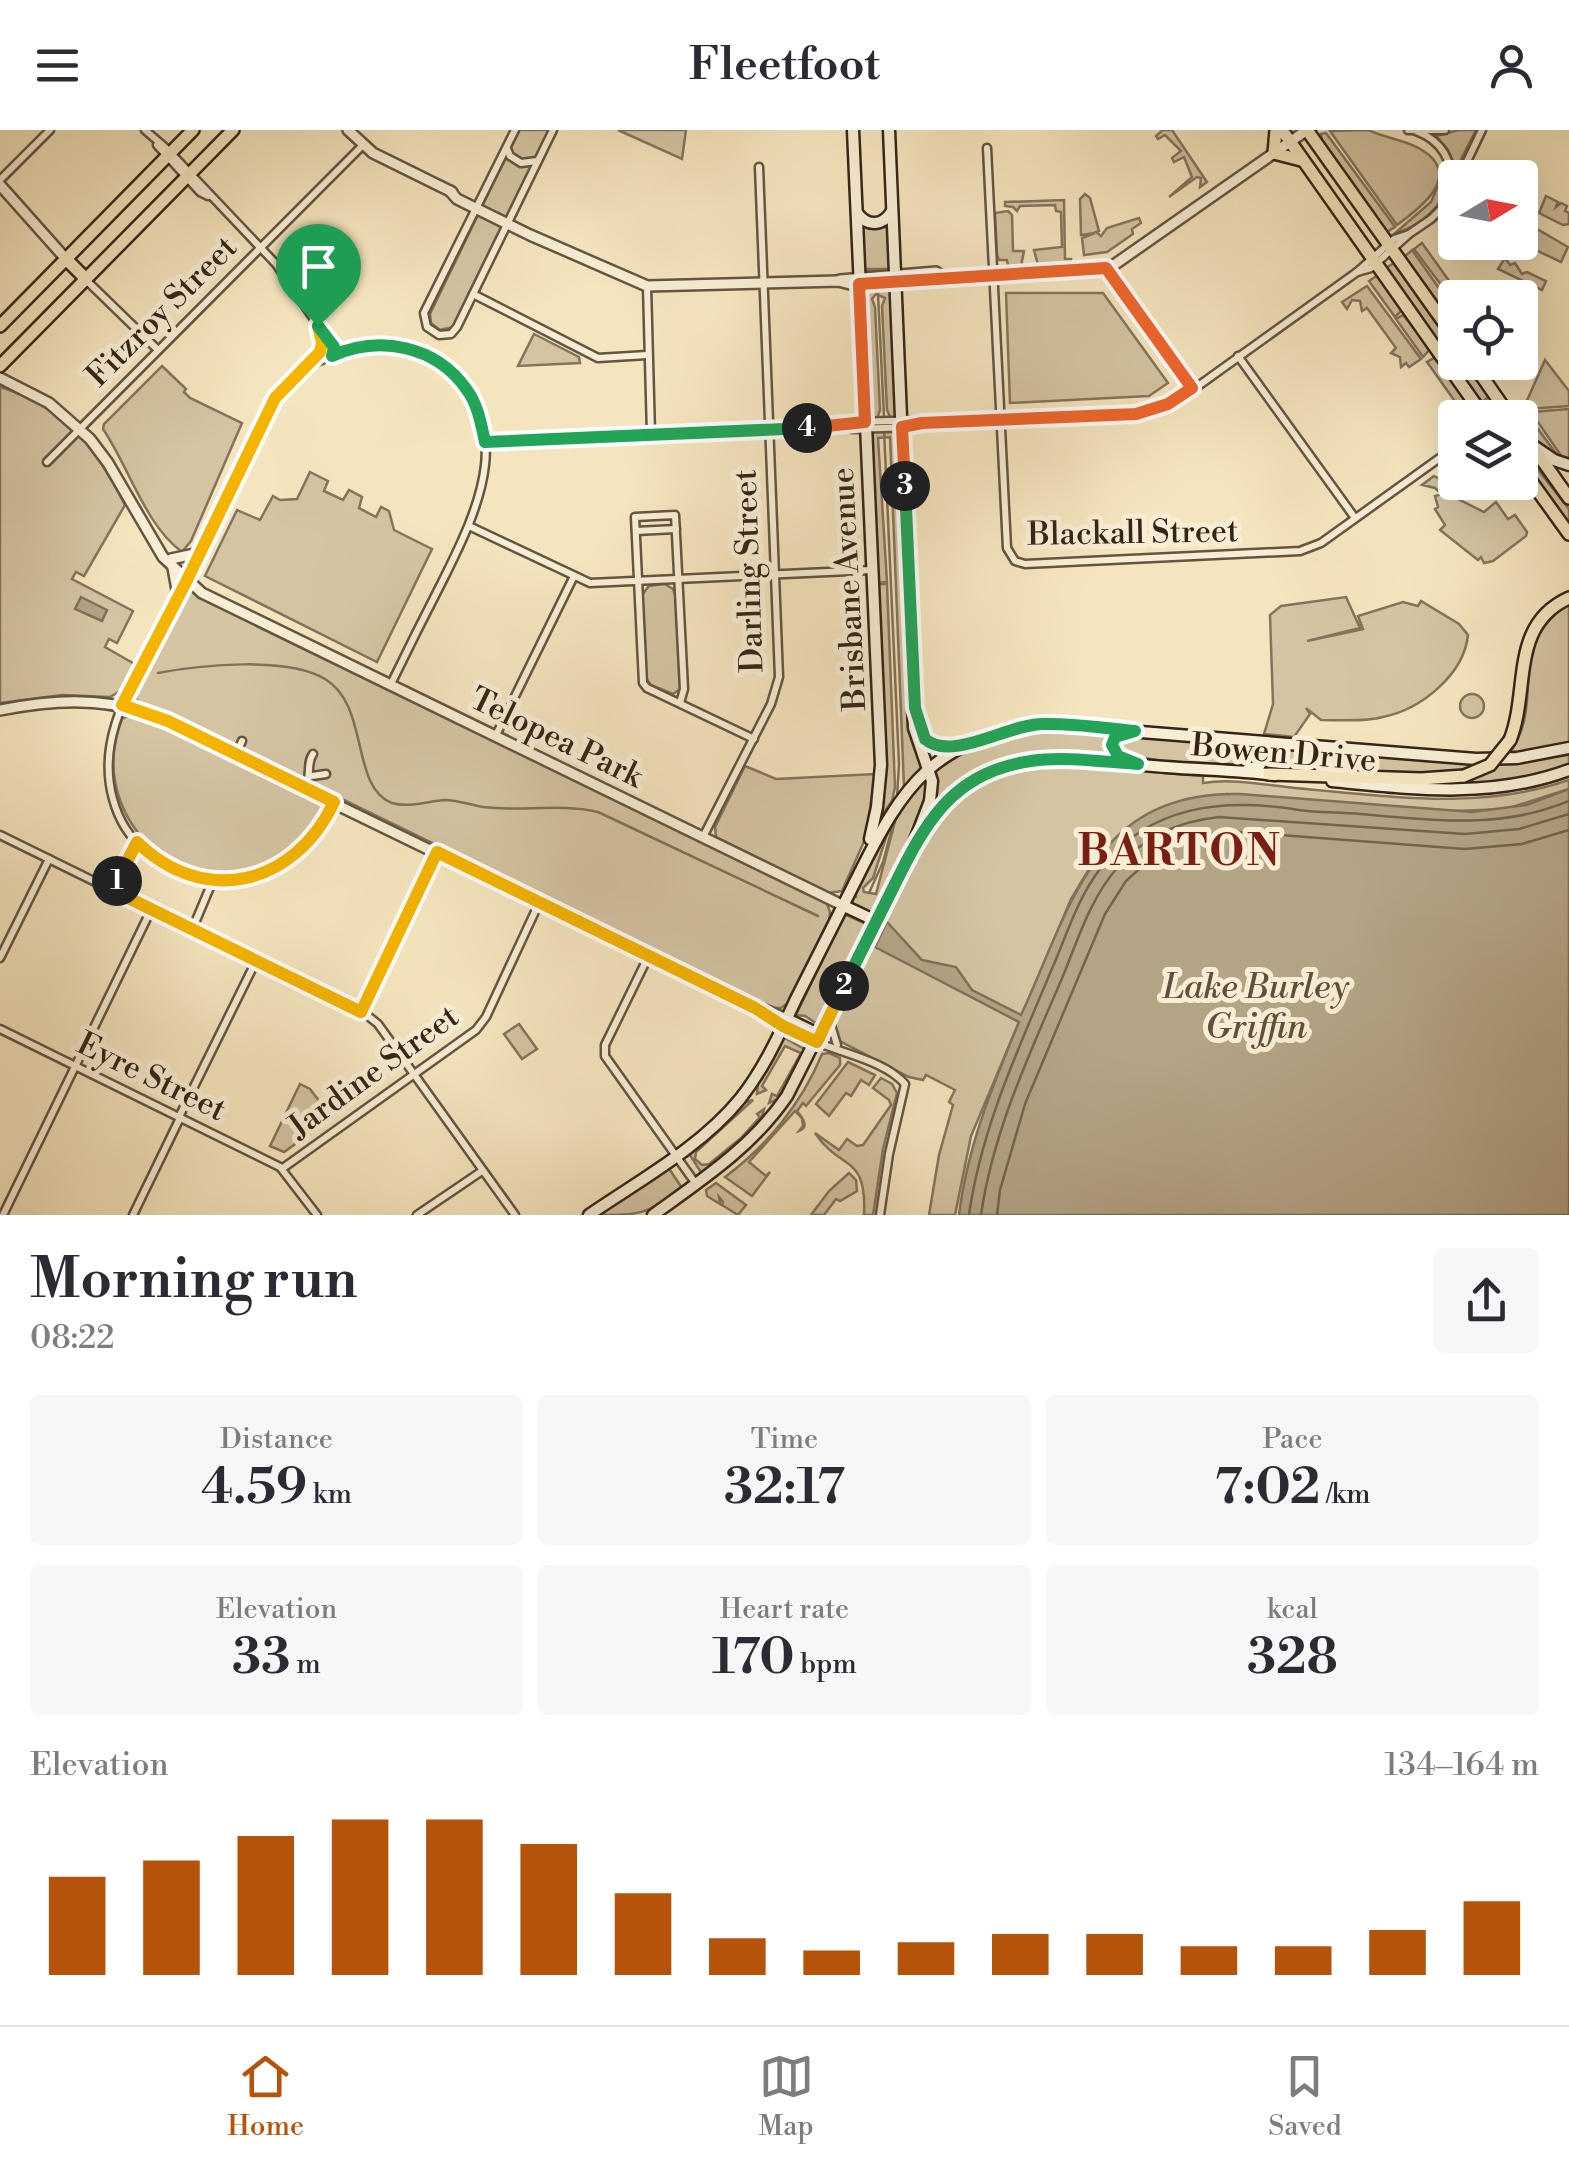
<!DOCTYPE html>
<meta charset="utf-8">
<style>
body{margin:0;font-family:"Libre Bodoni",serif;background:#f7f7f7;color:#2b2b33;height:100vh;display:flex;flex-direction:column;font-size:38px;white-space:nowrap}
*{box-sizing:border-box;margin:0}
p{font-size:32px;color:#7c7c81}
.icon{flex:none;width:55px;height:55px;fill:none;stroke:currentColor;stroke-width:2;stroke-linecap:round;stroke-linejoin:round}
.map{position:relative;height:1085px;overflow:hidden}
.side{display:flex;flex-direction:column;background:#fff;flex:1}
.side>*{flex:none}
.needle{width:65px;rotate:80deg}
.controls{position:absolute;left:1438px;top:30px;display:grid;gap:20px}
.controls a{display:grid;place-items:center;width:100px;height:100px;border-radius:10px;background:#fff;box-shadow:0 10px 40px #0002;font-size:50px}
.pin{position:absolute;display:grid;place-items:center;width:85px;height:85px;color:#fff;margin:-102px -42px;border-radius:50% 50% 50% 0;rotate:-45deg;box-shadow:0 0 10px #0007}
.pin .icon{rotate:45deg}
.km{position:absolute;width:50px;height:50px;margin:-25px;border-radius:50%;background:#222;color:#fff;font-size:28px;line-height:50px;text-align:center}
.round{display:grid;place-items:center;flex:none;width:105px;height:105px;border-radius:10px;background:#f7f7f7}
.head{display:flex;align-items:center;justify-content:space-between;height:170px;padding:0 30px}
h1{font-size:55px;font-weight:600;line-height:75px}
.stats{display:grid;grid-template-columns:repeat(3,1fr);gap:15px;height:170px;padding:10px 30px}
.stats div{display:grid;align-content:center;border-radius:10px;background:#f7f7f7;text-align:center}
.stats b{font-size:50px;font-weight:600}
.stats small{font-size:28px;font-weight:400}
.stats p{font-size:28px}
.chart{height:280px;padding:20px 30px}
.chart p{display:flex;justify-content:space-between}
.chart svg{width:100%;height:180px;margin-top:10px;stroke:#b45309;stroke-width:6}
header{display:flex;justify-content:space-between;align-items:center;height:130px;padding:0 30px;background:#fff;font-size:45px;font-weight:600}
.menu{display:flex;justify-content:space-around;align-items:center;height:140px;border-top:2px solid #e1e1e2;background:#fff;font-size:28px;color:#7c7c81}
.menu a{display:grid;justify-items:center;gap:5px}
.menu .on{color:#b45309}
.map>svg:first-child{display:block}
</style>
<header><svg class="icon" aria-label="menu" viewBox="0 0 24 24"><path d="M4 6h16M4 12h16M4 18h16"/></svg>Fleetfoot<svg class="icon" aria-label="person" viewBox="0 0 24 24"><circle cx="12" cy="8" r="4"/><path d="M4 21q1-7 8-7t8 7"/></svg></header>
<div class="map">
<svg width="1569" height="1085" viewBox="0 0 1569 1085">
<rect width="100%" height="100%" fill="#f5e5be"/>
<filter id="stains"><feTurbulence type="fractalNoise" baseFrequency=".002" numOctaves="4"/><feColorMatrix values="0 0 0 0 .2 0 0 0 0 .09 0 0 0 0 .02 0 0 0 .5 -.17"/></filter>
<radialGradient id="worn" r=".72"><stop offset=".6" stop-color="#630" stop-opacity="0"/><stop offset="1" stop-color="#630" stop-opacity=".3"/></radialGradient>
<g fill="#d4c4a2" stroke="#84745d" stroke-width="2.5">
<path d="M519 0H550L453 197 440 200 431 193 430 184Z"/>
<path d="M618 0H686L682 29Z"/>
<path d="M1163 0H1172L1207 52 1200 57 1201 48 1197 47 1169 67 1192 47 1184 27 1174 32 1172 28 1181 21 1165 5 1158 9 1156 6Z"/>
<path d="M1368 0C1384 8 1407 10 1422 20 1464 46 1419 79 1397 95L1330 1Z"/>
<path d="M1459 0H1476L1456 39 1448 20 1436 6Z"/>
<path d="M1326 3 1395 97 1387 102 1322 11 1321 4Z"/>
<path d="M1441 49H1448C1445 77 1420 96 1394 104L1431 72Z"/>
<path d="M1085 64 1090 68 1099 101 1096 102 1101 106 1107 98 1139 88 1141 93 1132 99 1133 104 1107 122 1084 125 1082 108 1095 103 1081 105 1080 69Z"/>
<path d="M1546 66 1558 72 1556 77 1561 73 1567 76 1565 81 1569 83V94L1563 95 1539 83Z"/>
<path d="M1064 70 1065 129H1071V133L1038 135 1034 120 1062 117 1061 82 1056 81 1055 75 1020 76 1017 81 1013 77 1005 76V72Z"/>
<path d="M1008 81 1012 85 1013 121H1024L1021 136H1008L1007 130H999L997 125 995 83Z"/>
<path d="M888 90 890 141 864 142 890 139H864L862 91Z"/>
<path d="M1532 96 1568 117 1561 132 1523 114Z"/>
<path d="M1422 113 1452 155 1445 160 1414 119Z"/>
<path d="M1412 120 1455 181V202L1403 128Z"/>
<path d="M1505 128 1510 135 1515 133 1522 144 1527 142 1546 151 1542 160 1498 139Z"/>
<path d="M1394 133 1455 217V232L1466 233 1490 266 1481 273 1386 138Z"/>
<path d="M1378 145 1402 180 1395 187 1369 151Z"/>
<path d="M1367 156 1421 229 1409 237 1406 233 1401 237 1400 227 1391 223 1396 218 1367 178 1362 181 1360 171 1352 170 1347 179 1342 172Z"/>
<path d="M891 157 897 286 891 289 887 280 882 176 885 168 876 164 872 169 875 177 880 280 877 289 871 286 864 158Z"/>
<path d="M1006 163H1103L1168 253 1149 266 1010 273Z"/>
<path d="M1403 185 1431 218 1423 227 1396 189Z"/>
<path d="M534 204 579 227 580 233 518 236Z"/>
<path d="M1436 227 1474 281 1466 287 1427 232Z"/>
<path d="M1545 230 1569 261V276L1528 279 1525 275Z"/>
<path d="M162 236 186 259 184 262 190 268 242 293 191 411 182 422C145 395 129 337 103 299L104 294Z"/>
<path d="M0 257C65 277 96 317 125 375L84 446 76 442 72 449 133 481 117 513 109 509 105 517 138 536 127 557 110 567 62 565 0 573Z"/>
<path d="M1569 279V331L1562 327 1531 282Z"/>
<path d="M1517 282 1527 284 1560 329C1539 317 1523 299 1517 282Z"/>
<path d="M892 299 897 301 911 597 926 635 904 657 890 307 878 308 887 452 876 453 871 300Z"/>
<path d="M1520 317 1569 379V397L1520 327Z"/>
<path d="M310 342 328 351 324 361 343 370 349 360 362 367 359 378 376 387 381 377 389 381 394 400 432 419 377 532 205 446 237 380 260 390 273 366 280 370 297 369Z"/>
<path d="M1434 346 1460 360 1456 368 1484 382 1496 372 1508 389 1515 385 1527 402 1526 406 1493 431 1484 433 1481 427 1478 430 1440 400 1445 395 1435 379 1438 377 1435 366 1442 364 1435 358 1422 355Z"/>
<path d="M665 454 673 459 676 466 680 559 673 564 651 555 645 547 642 465 649 456Z"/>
<path d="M876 454H887L895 657 892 671 880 688 883 664Z"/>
<path d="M188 460H193L826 771 830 782 829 791 789 872 781 878H771L182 591 142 574 136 569V560L182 464Z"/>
<path d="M1346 467 1360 498 1307 511 1363 499 1358 486 1403 472 1418 476 1421 471 1459 494 1468 505C1464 544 1422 579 1383 587 1364 592 1341 590 1321 590L1306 578 1310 584 1294 607 1264 604 1273 574 1270 485 1281 476Z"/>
<path d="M1569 473V615L1508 625C1549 571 1501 522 1569 473Z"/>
<circle cx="1472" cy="576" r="12"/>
<path d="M134 583 318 669 324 677C322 691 314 701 305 710 221 803 77 704 122 589Z"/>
<path d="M1037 598 1112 605 1107 614 1111 627C1038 626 985 624 931 681L932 640 979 612Z"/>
<path d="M1121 607 1210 610 1256 618 1261 627 1254 635 1169 632 1119 624 1115 614Z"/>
<path d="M1264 615 1482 633 1463 640 1435 643 1261 640 1268 629Z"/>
<path d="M1569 622V638L1481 659 1358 650 1488 641 1500 633Z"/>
<path d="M1056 634 1203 646V653C1232 648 1266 655 1295 658 1388 666 1479 681 1569 650V659L1506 679 1454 681 1226 664 1175 673 1132 695 1095 729 1071 769 971 1006 955 1085H929L939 1025 953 975 949 972 955 960 926 945 923 950 909 947 838 910 832 893 910 730 939 682 970 657 1002 642Z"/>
<path d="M745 636 776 649 875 644 866 707 842 761 828 763 716 707 715 697Z"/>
<path d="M927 644 926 672 875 781 871 783 852 774 853 766 857 767 853 765 891 692 873 748 863 758 864 762 876 764 897 684Z"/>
<path d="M844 784 869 795 819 895 805 886 796 885Z"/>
<path d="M519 894 537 919 522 929 504 904Z"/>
<path d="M783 907 808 921C799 939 790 966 769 973L772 964 777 966 801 923 785 916 762 956 766 960 757 964 758 952Z"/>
<path d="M829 923 840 928V935L806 976 803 973 797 981C802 987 810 997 799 1001L803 996 802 988 795 981 749 1032 766 1046 770 1042 752 1066 725 1047C767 1016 802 973 822 924Z"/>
<path d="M848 932 875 945 869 955 861 950 851 966 846 963 829 986 816 974Z"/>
<path d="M881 948 892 954 897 963 883 1019 873 1085H864C867 1023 841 1042 815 1003L839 1020 847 1009 857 1016 863 1015 891 975 889 970 873 958Z"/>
<path d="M300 954 310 959 332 988 284 1022 270 1016Z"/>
<path d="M753 970 696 1022 695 1029 702 1035 709 1034 741 1008 760 987 757 984 764 979C758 1009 724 1026 702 1044L688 1022 742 973Z"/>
<path d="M668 1037 682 1058C648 1085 639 1085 596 1085Z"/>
<path d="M849 1043 856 1050 857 1061 840 1071 836 1069 824 1085H811L829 1061Z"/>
<path d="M716 1053 746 1075 738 1085 722 1075 723 1072 719 1067 720 1074 707 1066 706 1060Z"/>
</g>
<g fill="#b3a486" stroke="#80715a" stroke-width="2.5">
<path d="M81 467 107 480 102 491 75 479Z"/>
<path d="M1569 659V1085H959C967 1018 993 954 1019 892L875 817 887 792 922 830 956 837 972 860 1021 885C1071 778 1093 661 1240 664L1472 682 1526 675Z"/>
</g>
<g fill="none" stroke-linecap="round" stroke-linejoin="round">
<g stroke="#74644f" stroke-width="2.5">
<path d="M969 1085C981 999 1018 920 1051 841 1066 807 1077 769 1100 739 1150 674 1225 668 1299 680 1318 683 1340 682 1360 684 1432 690 1500 700 1569 671"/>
<path d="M981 1085C993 1001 1030 923 1063 846 1078 809 1091 767 1118 737 1144 707 1180 691 1219 687L1465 704 1519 699 1569 684"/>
<path d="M997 1085 1000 1060 1025 974 1105 784 1126 751 1156 724 1186 709 1227 701 1465 719 1522 714 1569 700"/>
</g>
<g stroke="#80715a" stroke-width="2.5">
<path d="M878 164 884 287"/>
<path d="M884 300 899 634 897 667"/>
<path d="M158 543C200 535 288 526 325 549 370 576 350 657 392 673 408 678 429 671 445 670 458 670 470 675 483 677 521 682 560 673 598 682L818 786"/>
<path d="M869 763 883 732 894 690"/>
</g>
<defs>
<g id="minor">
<path d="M145 0 167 19 276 134 331 214"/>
<path d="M515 0 424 183 427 197 439 205 451 204 457 197 553 0"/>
<path d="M1408 0H1445"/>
<path d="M1416 1C1443 11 1452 31 1453 58"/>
<path d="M157 15 200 62 208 66"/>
<path d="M987 18 1007 418 1015 431 1025 434 1300 421 1321 413 1455 317"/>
<path d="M507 19 510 26 521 33 537 31"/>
<path d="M1459 48 1482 0"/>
<path d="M0 50 50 0"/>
<path d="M1106 138 1193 259"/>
<path d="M1357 142 1371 138 1408 105"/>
<path d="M86 150 158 220"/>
<path d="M647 156 651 304"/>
<path d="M473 164 598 228 647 225"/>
<circle cx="328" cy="220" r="7"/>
<path d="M332 226C367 210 402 210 434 232 522 288 479 378 443 450 425 485 408 519 391 554"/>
<path d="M1238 226 1355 388"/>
<path d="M847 296 852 299 915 297 922 293"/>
<path d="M485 312 847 296 851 292 1120 285 1151 281 1180 269 1357 142 1394 109 1409 104 1431 89 1443 77 1455 55"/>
<path d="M47 332 363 15"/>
<path d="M469 396 590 453 872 440"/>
<path d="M636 401 676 399"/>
<path d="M187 446 175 463C173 478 164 492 158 505 131 557 96 608 113 669 118 688 129 707 145 720 171 741 202 753 236 750 282 745 314 713 333 673"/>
<path d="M180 463C221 398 252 252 329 227"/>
<path d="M680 573 684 559 675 385 635 387 643 553 647 558 754 609"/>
<path d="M496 605 574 446"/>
<path d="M236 624 242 611"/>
<path d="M312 646 326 644"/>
<path d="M305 658C312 645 306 633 313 624"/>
<path d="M0 705 368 886 378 894 515 1085"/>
<path d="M703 707 771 574 779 547 759 37"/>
<path d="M112 760 137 713"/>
<path d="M192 800 213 750"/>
<path d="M648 827 605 915V926L696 1054"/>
<path d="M0 828 49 729"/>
<path d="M361 882 436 723"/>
<path d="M829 888 837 915"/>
<path d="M0 899 280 1037 317 1085"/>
<path d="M817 912C844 924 885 931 905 954L889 1024 880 1085"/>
<path d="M179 987 256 831"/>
<path d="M283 1038 476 900 486 887 539 773"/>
<path d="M3 1085 151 780"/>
<path d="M133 1085 180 988"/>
<path d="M417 1085 482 1041"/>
</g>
<g id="tertiary">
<path d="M348 0 373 23 452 62"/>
<path d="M0 55 65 128"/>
<path d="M450 61 457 69 530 105 647 156 838 151 850 154 942 146"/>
<path d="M840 150 936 142 942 146 1092 140 1111 137 1307 0"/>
<path d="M0 248 49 273 90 309 108 333 163 427 202 463 842 775"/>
<path d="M171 429 199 423"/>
<path d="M173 438 177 460"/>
<path d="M0 580C52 570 97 567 148 583L726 864 787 889"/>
<path d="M757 879 783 896"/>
</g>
<g id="secondary">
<path d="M853 0 881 635 877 677 870 709"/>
<path d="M858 84C868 97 883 96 892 81"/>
<path d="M1535 317 1554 330 1569 335"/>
<path d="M919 594C925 615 937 619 958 619"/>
<path d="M1128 630 1116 624 1112 615 1115 607 1130 602"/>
<path d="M1248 639 1259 636 1264 628 1261 619 1251 613"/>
<path d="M1332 651C1412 659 1491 669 1569 640"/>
<path d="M925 696C981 612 1080 630 1166 637 1202 640 1239 640 1275 645"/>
<path d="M842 775 876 791"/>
<path d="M787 889 820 905"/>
<path d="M783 896 817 912"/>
<path d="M589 1085C640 1050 701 1017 740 969 764 939 780 903 796 869 817 828 837 787 858 746 904 653 933 611 1041 594L1476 629 1517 628 1569 618"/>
<path d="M653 1085C703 1049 752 1017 787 966L910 723 930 671 932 651 914 598 889 0"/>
</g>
<g id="primary">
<path d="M1276 0 1274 23 1301 30"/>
<path d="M1282 0 1485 288"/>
<path d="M1307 0 1455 208"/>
<path d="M1472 232 1511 288"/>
<path d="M1520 299 1569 368"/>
<path d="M1520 336 1569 404"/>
<path d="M1510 610C1530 560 1509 495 1569 468"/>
<path d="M1269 644 1421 649 1464 646"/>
</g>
<g id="trunk">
<path d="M65 128 86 149"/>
<path d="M0 196 193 0"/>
<path d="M0 236 233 0"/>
</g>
</defs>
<use href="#minor" stroke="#645542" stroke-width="11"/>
<use href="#tertiary" stroke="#645542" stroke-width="14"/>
<use href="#secondary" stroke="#342518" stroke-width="15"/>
<use href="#primary" stroke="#342518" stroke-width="16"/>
<use href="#trunk" stroke="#342518" stroke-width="16"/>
<use href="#minor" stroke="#f8eed5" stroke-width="6"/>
<use href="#tertiary" stroke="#f8eed5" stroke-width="9"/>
<use href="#secondary" stroke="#f8eed5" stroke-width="10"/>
<use href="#primary" stroke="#f5e5be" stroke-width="11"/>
<use href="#trunk" stroke="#f5e5be" stroke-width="11"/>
<defs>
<path id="primary-bridge" d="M1464 646 1490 635 1510 610"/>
</defs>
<use href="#primary-bridge" stroke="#342518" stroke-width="16" stroke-linecap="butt"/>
<use href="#primary-bridge" stroke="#f5e5be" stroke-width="11"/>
</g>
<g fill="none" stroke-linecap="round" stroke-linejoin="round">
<defs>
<path id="split-1" d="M117 751 137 712C205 778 295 755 334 672L168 591 122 575 186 452 275 268 320 222 322 213 318 196"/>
<path id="split-2" d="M117 751 112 760 361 882 437 722 755 878 783 896 817 912 844 856"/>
<path id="split-3" d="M844 856C860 824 876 792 892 760 924 695 951 642 1031 631 1066 626 1103 632 1138 634L1118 626 1112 615 1115 607 1135 601C1105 598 1073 593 1042 594 1006 595 951 632 925 609L915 578 905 356"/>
<path id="split-4" d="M807 298 865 292 859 154 1106 138 1192 258 1168 274 1136 284 922 293 902 297 905 356"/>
<path id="split-5" d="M318 196 334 217 332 226C379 205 436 215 467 260 478 275 481 294 485 312L807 298"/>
</defs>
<use href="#split-1" stroke="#fff" stroke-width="20"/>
<use href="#split-2" stroke="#fff" stroke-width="20"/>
<use href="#split-3" stroke="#fff" stroke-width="20"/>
<use href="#split-4" stroke="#fff" stroke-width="20"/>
<use href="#split-5" stroke="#fff" stroke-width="20"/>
<use href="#split-1" stroke="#f5b400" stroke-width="12"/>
<use href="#split-2" stroke="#f5b400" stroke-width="12"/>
<use href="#split-3" stroke="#22a559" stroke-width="12"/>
<use href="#split-4" stroke="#f0652b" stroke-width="12"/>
<use href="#split-5" stroke="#22a559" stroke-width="12"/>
</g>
<g text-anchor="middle" stroke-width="10" stroke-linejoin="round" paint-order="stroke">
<g font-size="32" fill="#342518" stroke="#f8eed5">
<text transform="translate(161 181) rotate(-45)" y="11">Fitzroy Street</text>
<text transform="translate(1133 402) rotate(-1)" y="11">Blackall Street</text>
<text transform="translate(748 441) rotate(-92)" y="11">Darling Street</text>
<text transform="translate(848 459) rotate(-93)" y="11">Brisbane Avenue</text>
<text transform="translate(557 607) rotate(26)" y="11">Telopea Park</text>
<text transform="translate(1284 622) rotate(5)" y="11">Bowen Drive</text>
<text transform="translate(373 941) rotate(-36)" y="11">Jardine Street</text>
<text transform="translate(152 946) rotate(26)" y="11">Eyre Street</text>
</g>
<g font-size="35" font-style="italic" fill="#60513e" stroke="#f8eed5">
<text x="1256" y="868">Lake Burley<tspan x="1256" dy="40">Griffin</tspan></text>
</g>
<g font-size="42" font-weight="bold" letter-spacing="2.5" fill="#7a1f14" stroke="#f8eed5">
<text x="1180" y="735">BARTON</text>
</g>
</g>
<rect width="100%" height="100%" filter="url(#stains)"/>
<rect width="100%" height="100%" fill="url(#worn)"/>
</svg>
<div class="controls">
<a><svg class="needle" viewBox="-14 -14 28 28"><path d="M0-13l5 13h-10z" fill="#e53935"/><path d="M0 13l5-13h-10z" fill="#7c7c81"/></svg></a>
<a><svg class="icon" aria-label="locate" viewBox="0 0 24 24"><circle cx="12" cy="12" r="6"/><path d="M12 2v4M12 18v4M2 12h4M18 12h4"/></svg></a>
<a><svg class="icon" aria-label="layers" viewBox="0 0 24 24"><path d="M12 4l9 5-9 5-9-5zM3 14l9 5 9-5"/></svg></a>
</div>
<div class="pin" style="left:318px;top:196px;background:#1e9e55"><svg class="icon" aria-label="arrive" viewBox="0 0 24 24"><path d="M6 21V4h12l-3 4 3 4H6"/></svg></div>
<b class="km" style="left:117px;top:751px">1</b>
<b class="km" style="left:844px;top:856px">2</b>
<b class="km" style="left:905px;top:356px">3</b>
<b class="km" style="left:807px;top:298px">4</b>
</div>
<section class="side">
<div class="head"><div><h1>Morning run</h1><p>08:22</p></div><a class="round"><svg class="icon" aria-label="share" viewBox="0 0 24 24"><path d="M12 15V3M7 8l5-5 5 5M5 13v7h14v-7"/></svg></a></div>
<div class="stats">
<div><p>Distance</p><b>4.59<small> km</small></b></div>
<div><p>Time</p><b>32:17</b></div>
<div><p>Pace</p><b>7:02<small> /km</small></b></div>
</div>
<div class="stats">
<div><p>Elevation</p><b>33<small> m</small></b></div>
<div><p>Heart rate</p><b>170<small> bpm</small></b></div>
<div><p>kcal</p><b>328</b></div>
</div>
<div class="chart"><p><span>Elevation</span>134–164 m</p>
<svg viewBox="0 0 160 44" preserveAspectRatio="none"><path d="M5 44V20M15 44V16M25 44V10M35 44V6M45 44V6M55 44V12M65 44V24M75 44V35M85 44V38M95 44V36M105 44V34M115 44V34M125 44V37M135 44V37M145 44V33M155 44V26"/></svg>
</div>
</section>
<nav class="menu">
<a class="on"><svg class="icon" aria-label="home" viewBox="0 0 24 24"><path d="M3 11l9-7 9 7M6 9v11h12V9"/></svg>Home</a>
<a><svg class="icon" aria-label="map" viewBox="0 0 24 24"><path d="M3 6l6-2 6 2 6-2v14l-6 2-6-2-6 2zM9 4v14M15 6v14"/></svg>Map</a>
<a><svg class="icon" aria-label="saved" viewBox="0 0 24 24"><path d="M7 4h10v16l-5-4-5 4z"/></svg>Saved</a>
</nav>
